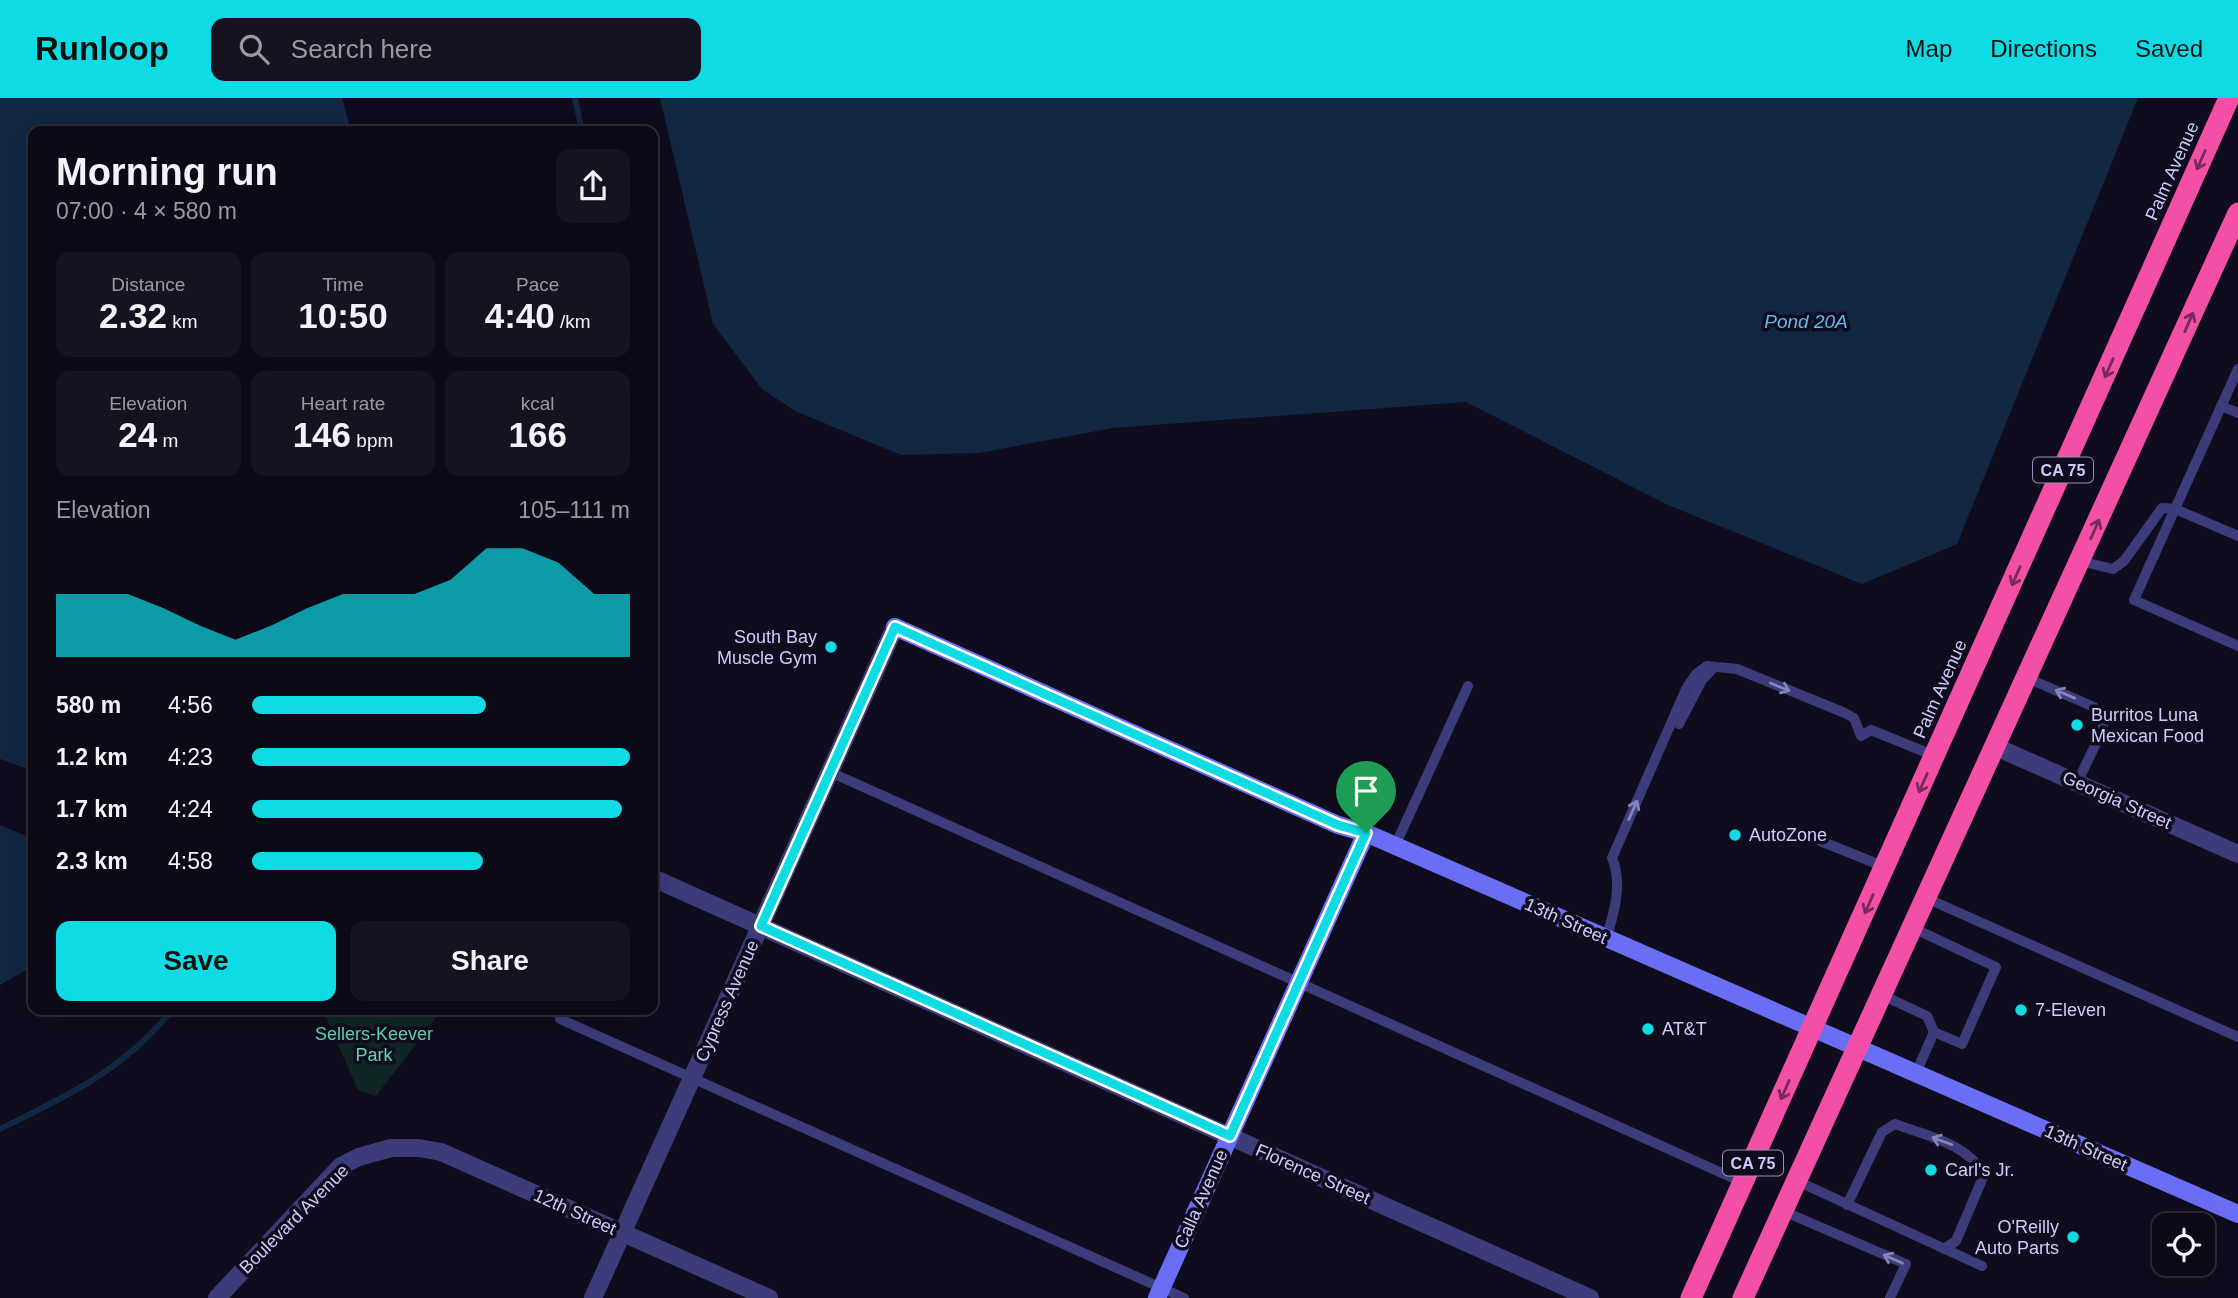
<!DOCTYPE html>
<meta charset="utf-8">
<style>
body{margin:0;font-family:Helvetica,sans-serif;background:#14131f;color:#f1f3f6;height:100vh;display:flex;flex-direction:column;font-size:26px;white-space:nowrap}
*{box-sizing:border-box;margin:0}
p{font-size:23px;color:#9a9aa1}
.icon{flex:none;width:38px;height:38px;fill:none;stroke:currentColor;stroke-width:2;stroke-linecap:round;stroke-linejoin:round}
.map{position:relative;flex:1;overflow:hidden}
.sheet{position:absolute;left:28px;top:28px;width:630px;height:889px;display:flex;flex-direction:column;background:#0b0a16;border-radius:14px;box-shadow:0 7px 28px #0002,0 0 0 2px #2b2b35}
.sheet>*{flex:none}
.tools{position:absolute;left:2152px;top:1115px;display:grid;gap:14px}
.tools a{display:grid;place-items:center;width:63px;height:63px;border-radius:14px;background:#0b0a16;box-shadow:0 7px 28px #0002,0 0 0 2px #2b2b35;font-size:35px}
.pin{position:absolute;display:grid;place-items:center;width:60px;height:60px;color:#fff;margin:-72px -30px;border-radius:50% 50% 50% 0;rotate:-45deg;box-shadow:0 0 7px #0007}
.pin .icon{rotate:45deg}
.round{display:grid;place-items:center;flex:none;width:74px;height:74px;border-radius:14px;background:#14131f}
.headline{display:flex;align-items:center;justify-content:space-between;height:119px;padding:0 28px}
h1{font-size:38px;font-weight:700;line-height:52px}
.figures{display:grid;grid-template-columns:repeat(3,1fr);gap:10px;height:119px;padding:7px 28px}
.figures div{display:grid;align-content:center;border-radius:14px;background:#14131f;text-align:center}
.figures b{font-size:35px;font-weight:700}
.figures small{font-size:19px;font-weight:400}
.figures p{font-size:19px}
.chart{height:196px;padding:14px 28px}
.chart p{display:flex;justify-content:space-between}
.chart svg{width:100%;height:126px;margin-top:7px;fill:#0fdbe5;opacity:.7}
.button{display:flex;gap:14px;margin-top:auto;padding:14px 28px}
.button a{flex:1;height:80px;border-radius:14px;background:#0fdbe5;color:#111;font-size:28px;font-weight:700;line-height:80px;text-align:center}
.button a+a{background:#14131f;color:#f1f3f6}
ul{padding:0 28px;list-style:none;font-size:23px}
li{display:grid;grid-template-columns:112px 84px 1fr;align-items:center;height:52px}
li i{height:18px;border-radius:9px;background:#0fdbe5}
header{display:flex;align-items:center;gap:42px;box-sizing:border-box;height:98px;padding:0 35px;background:#0fdbe5;color:#111}
header strong{font-size:33px}
nav{display:flex;gap:38px;margin-inline-start:auto;font-size:24px}
.search{width:490px;height:63px;background:#14131f;display:flex;align-items:center;gap:18px;box-sizing:border-box;padding:0 24px;border-radius:14px;color:#9a9aa1;font-size:26px}
.map>svg:first-child{display:block}
</style>
<header>
<strong>Runloop</strong>
<div class="search"><svg class="icon" aria-label="search" viewBox="0 0 24 24"><circle cx="10" cy="10" r="6"/><path d="M15 15l6 6"/></svg>Search here</div>
<nav><a>Map</a><a>Directions</a><a>Saved</a></nav>
</header>
<div class="map">
<svg width="2238" height="1200" viewBox="0 0 2238 1200">
<rect width="100%" height="100%" fill="#0f0d1d"/>
<path fill="#102624" d="M323 912H442L376 998 358 992Z"/>
<g fill="#112742">
<path d="M0 0H342L351 33H33V673L0 661Z"/>
<path d="M660 0H2138L1957 446 1862 486 1668 407 1466 304 1113 330 979 355 901 357 795 313 762 291 713 226Z"/>
<path d="M0 727 33 741V868L0 887Z"/>
</g>
<g fill="none" stroke-linecap="round" stroke-linejoin="round">
<g stroke="#112742" stroke-width="6">
<path d="M575 0 582 33"/>
<path d="M653 283 656 299 653 302"/>
<path d="M0 1031C68 997 123 973 172 912"/>
</g>
<g stroke="#3b3c79" stroke-width="10">
<path d="M2238 271 2134 502 2238 548"/>
<path d="M2221 308 2238 315"/>
<path d="M2080 463 2113 471 2124 463 2162 410 2175 411 2238 438"/>
<path d="M2027 580 2094 609 2104 621 2102 633 2077 685"/>
<path d="M1679 626 1702 582 1714 569"/>
<path d="M830 674 1744 1085"/>
<path d="M1813 740 1885 769"/>
<path d="M1395 748 1468 588"/>
<path d="M1926 800 2238 939"/>
<path d="M1913 830 1996 869 1962 946 1934 934"/>
<path d="M1606 841C1614 816 1623 785 1612 760L1686 591 1696 576 1707 568 1737 571 1845 615 1854 620 1861 638 1871 632 1935 658"/>
<path d="M1882 897 1927 918 1934 934 1916 975"/>
<path d="M560 921 1184 1200"/>
<path d="M1797 1083 1982 1168"/>
<path d="M1847 1107 1882 1034 1895 1026C1927 1038 1967 1045 1984 1077L1956 1143 1944 1151"/>
<path d="M1783 1113 1906 1166 1890 1200"/>
</g>
<g stroke="#3b3c79" stroke-width="18">
<path d="M1996 649 2238 756"/>
<path d="M653 780 1590 1200"/>
<path d="M217 1200 341 1068 359 1059 391 1050H419L441 1054 769 1200"/>
<path d="M593 1200 895 529"/>
</g>
<g stroke="#6a6ef5" stroke-width="18">
<path d="M895 529 1338 727 1366 735 2238 1116"/>
<path d="M1157 1200 1366 735"/>
</g>
<g stroke="#f44fa7" stroke-width="21">
<path d="M1691 1200 2229 0"/>
<path d="M1743 1200 2238 115"/>
</g>
</g>
<defs><path id="oneway-shaft" d="M-6 0H5M1.5-3L5.5 0L1.5 3" fill="none" stroke-width="1.6" stroke-linecap="round" stroke-linejoin="round" transform="scale(1.75)"/></defs>
<g stroke="#762b5b">
<use href="#oneway-shaft" transform="translate(2201 62) rotate(114)"/>
<use href="#oneway-shaft" transform="translate(2189 224) rotate(-66)"/>
<use href="#oneway-shaft" transform="translate(2109 270) rotate(114)"/>
<use href="#oneway-shaft" transform="translate(2095 431) rotate(-66)"/>
<use href="#oneway-shaft" transform="translate(2016 478) rotate(114)"/>
<use href="#oneway-shaft" transform="translate(1923 685) rotate(114)"/>
<use href="#oneway-shaft" transform="translate(1869 806) rotate(114)"/>
<use href="#oneway-shaft" transform="translate(1785 992) rotate(114)"/>
</g>
<g stroke="#8584ba">
<use href="#oneway-shaft" transform="translate(1780 589) rotate(22)"/>
<use href="#oneway-shaft" transform="translate(2065 596) rotate(-157)"/>
<use href="#oneway-shaft" transform="translate(1633 712) rotate(-66)"/>
<use href="#oneway-shaft" transform="translate(1942 1043) rotate(-160)"/>
<use href="#oneway-shaft" transform="translate(1893 1161) rotate(-156)"/>
</g>
<g fill="none" stroke-linecap="round" stroke-linejoin="round">
<defs>
<path id="route" d="M895 529 1338 727 1366 735 1230 1038 761 828Z"/>
</defs>
<use href="#route" stroke="#fff" stroke-width="14"/>
<use href="#route" stroke="#0fdbe5" stroke-width="9"/>
</g>
<g fill="#0fdbe5" stroke="#0f0d1d" stroke-width="2.5">
<circle cx="831" cy="549" r="7"/>
<circle cx="2077" cy="627" r="7"/>
<circle cx="1735" cy="737" r="7"/>
<circle cx="2021" cy="912" r="7"/>
<circle cx="1648" cy="931" r="7"/>
<circle cx="1931" cy="1072" r="7"/>
<circle cx="2073" cy="1139" r="7"/>
</g>
<g text-anchor="middle" stroke-width="7" stroke-linejoin="round" paint-order="stroke">
<g fill="#0f0d1d" stroke="#9593b9" stroke-width="2">
<rect x="2033" y="359.5" width="60" height="25" rx="5"/>
<rect x="1723" y="1052.5" width="60" height="25" rx="5"/>
</g>
<g font-size="16" font-weight="bold" fill="#cfccfc">
<text x="2063" y="378">CA 75</text>
<text x="1753" y="1071">CA 75</text>
</g>
<g font-size="18" fill="#cfccfc" stroke="#0f0d1d">
<text transform="translate(2172 73) rotate(-66)" y="6">Palm Avenue</text>
<text transform="translate(1940 591) rotate(-66)" y="6">Palm Avenue</text>
<text transform="translate(2117 702) rotate(24)" y="6">Georgia Street</text>
<text transform="translate(1566 823) rotate(24)" y="6">13th Street</text>
<text transform="translate(727 903) rotate(-66)" y="6">Cypress Avenue</text>
<text transform="translate(2086 1050) rotate(24)" y="6">13th Street</text>
<text transform="translate(1313 1076) rotate(24)" y="6">Florence Street</text>
<text transform="translate(1201 1101) rotate(-66)" y="6">Calla Avenue</text>
<text transform="translate(575 1114) rotate(24)" y="6">12th Street</text>
<text transform="translate(294 1121) rotate(-45)" y="6">Boulevard Avenue</text>
</g>
<g font-size="18" fill="#cfccfc" stroke="#0f0d1d" text-anchor="start">
<text x="817" y="545" text-anchor="end">South Bay<tspan x="817" dy="21">Muscle Gym</tspan></text>
<text x="2091" y="623">Burritos Luna<tspan x="2091" dy="21">Mexican Food</tspan></text>
<text x="1749" y="743">AutoZone</text>
<text x="2035" y="918">7-Eleven</text>
<text x="1662" y="937">AT&amp;T</text>
<text x="1945" y="1078">Carl's Jr.</text>
<text x="2059" y="1135" text-anchor="end">O'Reilly<tspan x="2059" dy="21">Auto Parts</tspan></text>
</g>
<g font-size="18" fill="#5ed6b1" stroke="#0f0d1d">
<text x="374" y="942">Sellers-Keever<tspan x="374" dy="21">Park</tspan></text>
</g>
<g font-size="19" font-style="italic" fill="#61b8f5" stroke="#0f0d1d">
<text x="1806" y="230">Pond 20A</text>
</g>
</g>
</svg>
<div class="tools">
<a><svg class="icon" aria-label="locate" viewBox="0 0 24 24"><circle cx="12" cy="12" r="6"/><path d="M12 2v4M12 18v4M2 12h4M18 12h4"/></svg></a>
</div>
<div class="pin" style="left:1366px;top:735px;background:#1e9e55"><svg class="icon" aria-label="arrive" viewBox="0 0 24 24"><path d="M6 21V4h12l-3 4 3 4H6"/></svg></div>
<section class="sheet">
<div class="headline"><div><h1>Morning run</h1><p>07:00 · 4 × 580 m</p></div><a class="round"><svg class="icon" aria-label="share" viewBox="0 0 24 24"><path d="M12 15V3M7 8l5-5 5 5M5 13v7h14v-7"/></svg></a></div>
<div class="figures">
<div><p>Distance</p><b>2.32<small> km</small></b></div>
<div><p>Time</p><b>10:50</b></div>
<div><p>Pace</p><b>4:40<small> /km</small></b></div>
</div>
<div class="figures">
<div><p>Elevation</p><b>24<small> m</small></b></div>
<div><p>Heart rate</p><b>146<small> bpm</small></b></div>
<div><p>kcal</p><b>166</b></div>
</div>
<div class="chart"><p><span>Elevation</span>105–111 m</p>
<svg viewBox="0 0 160 44" preserveAspectRatio="none"><path d="M0 44V22L10 22L20 22L30 27L40 33L50 38L60 33L70 27L80 22L90 22L100 22L110 17L120 6L130 6L140 11L150 22L160 22V44z"/></svg>
</div>
<ul>
<li><b>580 m</b>4:56<i style="width:62%"></i></li>
<li><b>1.2 km</b>4:23<i style="width:100%"></i></li>
<li><b>1.7 km</b>4:24<i style="width:98%"></i></li>
<li><b>2.3 km</b>4:58<i style="width:61%"></i></li>
</ul>
<div class="button"><a>Save</a><a>Share</a></div>
</section>
</div>
